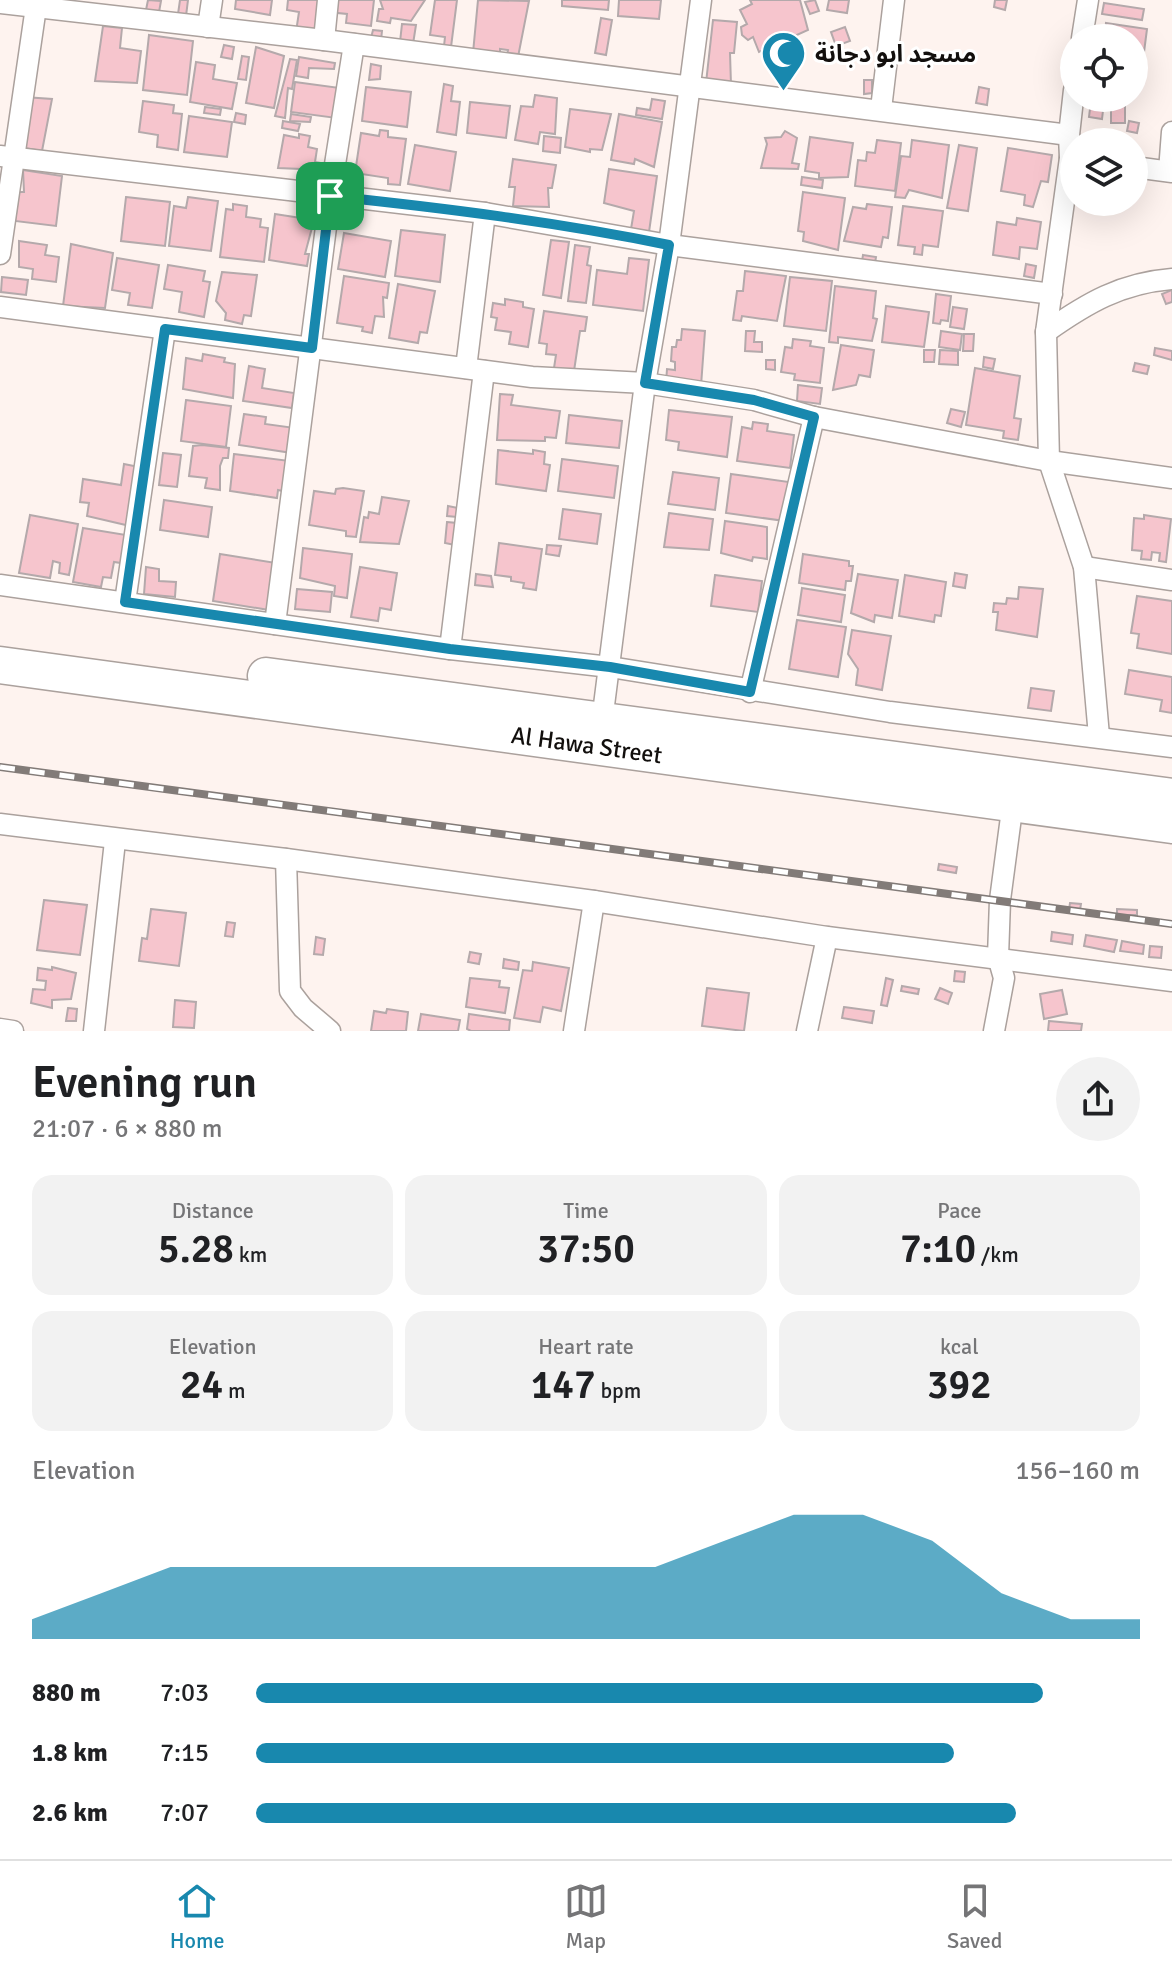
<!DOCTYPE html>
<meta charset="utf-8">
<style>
body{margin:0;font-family:Signika,"Noto Sans Arabic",sans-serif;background:#f2f2f2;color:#202124;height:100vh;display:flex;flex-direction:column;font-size:30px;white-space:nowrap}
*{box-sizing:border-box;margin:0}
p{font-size:26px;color:#757577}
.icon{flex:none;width:44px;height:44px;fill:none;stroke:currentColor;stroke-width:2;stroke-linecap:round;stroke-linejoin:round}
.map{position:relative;height:1031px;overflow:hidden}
.panel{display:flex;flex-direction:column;background:#fff;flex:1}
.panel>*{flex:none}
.buttons{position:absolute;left:1060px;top:24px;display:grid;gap:16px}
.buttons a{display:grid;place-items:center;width:88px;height:88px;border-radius:50%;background:#fff;box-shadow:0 8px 32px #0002;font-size:40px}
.pin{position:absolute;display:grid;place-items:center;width:68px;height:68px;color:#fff;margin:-34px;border-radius:16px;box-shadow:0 4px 12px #0006}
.round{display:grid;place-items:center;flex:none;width:84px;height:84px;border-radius:42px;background:#f2f2f2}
.headline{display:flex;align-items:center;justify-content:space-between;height:136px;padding:0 32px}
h1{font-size:44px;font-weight:600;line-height:60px}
.figures{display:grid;grid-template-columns:repeat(3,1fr);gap:12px;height:136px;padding:8px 32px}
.figures div{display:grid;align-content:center;border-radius:20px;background:#f2f2f2;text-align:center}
.figures b{font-size:40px;font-weight:600}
.figures small{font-size:22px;font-weight:400}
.figures p{font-size:22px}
.chart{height:224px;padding:16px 32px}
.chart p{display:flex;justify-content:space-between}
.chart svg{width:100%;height:144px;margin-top:8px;fill:#1888ae;opacity:.7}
ul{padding:0 32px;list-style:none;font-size:26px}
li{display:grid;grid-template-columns:128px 96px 1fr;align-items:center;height:60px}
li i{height:20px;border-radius:10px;background:#1888ae}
.dock{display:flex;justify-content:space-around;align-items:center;height:112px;border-top:2px solid #e0e0e0;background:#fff;font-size:22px;color:#757577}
.dock a{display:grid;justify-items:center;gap:4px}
.dock .active{color:#1888ae}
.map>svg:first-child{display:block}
</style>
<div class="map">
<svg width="1172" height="1031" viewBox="0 0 1172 1031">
<rect width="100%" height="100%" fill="#fef3ef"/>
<g fill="#f6c5cd" stroke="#b4a9ab" stroke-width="2">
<path d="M148 0 161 1 159 12 146 10Z"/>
<path d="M180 0H188L186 16 178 14Z"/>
<path d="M236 0H272L270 15 235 9Z"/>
<path d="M288 0H321L317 35 296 32 299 12 287 10Z"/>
<path d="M330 0H374L371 26 346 23 347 14 328 12Z"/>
<path d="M380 0H425L411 21 391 18 390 23 377 21 379 9H383Z"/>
<path d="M435 0H457L451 47 444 46 445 37 430 35Z"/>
<path d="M478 0 529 1 518 57 507 56 508 50 500 49V56L473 53Z"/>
<path d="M562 0H609L608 10 562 6Z"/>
<path d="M619 0H661L659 19 618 16Z"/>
<path d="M750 0H800L808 30 790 38 793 45 773 54 770 47 759 52 753 37 748 40 742 35 741 27 747 24 740 10 752 4Z"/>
<path d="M815 0 819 11 810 14 805 2Z"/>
<path d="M829 0H849L847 13 827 10Z"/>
<path d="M995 0H1007L1005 10 994 7Z"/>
<path d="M1104 3 1144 9 1142 20 1102 14Z"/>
<path d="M601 18 612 20 606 55 595 53Z"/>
<path d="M713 20 737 22 734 53H730L731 85 706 83Z"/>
<path d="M1106 23 1147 29 1140 83 1134 82V38H1104Z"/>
<path d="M402 24 416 25 413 44 400 42Z"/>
<path d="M103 26 122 28 120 48 141 51 137 83 95 81Z"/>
<path d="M845 27 850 41 836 46 831 32Z"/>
<path d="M373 30 382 31 381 40 371 38Z"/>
<path d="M149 35 193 41 187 95 143 90Z"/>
<path d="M224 45 234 47 232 59 221 57Z"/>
<path d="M256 47 284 56 274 108 246 103Z"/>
<path d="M242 56 249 57 246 80 238 79Z"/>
<path d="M299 57 335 63 334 69 309 68 308 78 296 76Z"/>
<path d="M290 59 297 60 292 89 288 88 285 118 275 116Z"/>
<path d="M196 62 215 65 213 79 237 83 232 109 190 102Z"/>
<path d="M371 64 381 66 380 79 369 80Z"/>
<path d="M864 80H872V93L864 94Z"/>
<path d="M295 82 340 88 336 118 291 112Z"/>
<path d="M444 84 453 86 451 101 460 102 456 135 437 132Z"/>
<path d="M366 87 411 92 407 127 362 121Z"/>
<path d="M979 87 989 89 987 105 976 103Z"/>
<path d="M535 95 557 98 555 134 540 132 538 144 515 140 521 106 533 107Z"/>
<path d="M24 97 52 99 42 151 18 147Z"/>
<rect x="1111" y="98" width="14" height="25"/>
<path d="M652 99 665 101 662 119 636 115 637 108 650 110Z"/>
<path d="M143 101 174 105 173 113 182 114 178 150 157 147 158 135 139 132Z"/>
<path d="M1091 101 1104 102 1102 119 1089 117Z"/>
<path d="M470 102 510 106 506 138 467 133Z"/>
<path d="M205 107 221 109 220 115 204 113Z"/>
<path d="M570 109 611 114 602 150 590 149V152L565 147Z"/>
<path d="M236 113 246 115 245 124 234 122Z"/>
<path d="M291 114 311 117 310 122 290 121Z"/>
<path d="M619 114 662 122 654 167 635 159 634 164 611 160Z"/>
<path d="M189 116 232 122 227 157 184 152Z"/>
<path d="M283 121 300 124 298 131 282 128Z"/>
<path d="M1129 121 1139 123 1137 133 1127 131Z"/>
<path d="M380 130 388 131V137L406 139 400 185 388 184V178L355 173 361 133 379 136Z"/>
<path d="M785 131 797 138 792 163 799 164 798 169 761 168 767 144 765 138 781 137Z"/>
<path d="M299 134 310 136 308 147 317 149 315 162 321 163 318 176 300 177 301 169 278 168 284 135 299 138Z"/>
<path d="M544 136 561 138 560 153 543 151Z"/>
<path d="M810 137 853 143 848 177 819 178V173L805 171Z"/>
<path d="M877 140 901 143 895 191 855 186 858 160 866 161 867 152 875 153Z"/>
<path d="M912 140 949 145 942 198 909 190 905 198 895 197 901 156 910 157Z"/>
<path d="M415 145 456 152 450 191 408 184Z"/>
<path d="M959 145 977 148 968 211 947 208Z"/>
<path d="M1008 148 1052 155 1048 182 1041 181 1033 207 1024 205 1025 195 1001 191Z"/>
<path d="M513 159 556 165 552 188H548L549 207 513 206 515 187H509Z"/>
<path d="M609 169 657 176 649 232 631 229 634 211 604 203Z"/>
<path d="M23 170 62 176 56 226 15 221 19 192H24Z"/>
<path d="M802 177 823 180 822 188 801 185Z"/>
<path d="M803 192 845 198 838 250 803 241 804 232 798 231Z"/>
<path d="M126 197 170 202 165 246 121 241Z"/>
<path d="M188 197 218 201 211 251 169 246 174 206 186 208Z"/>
<path d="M233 204 247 206 246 217 261 219 260 227 268 228 264 262 220 257 226 209 233 210Z"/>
<path d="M867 204 892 207 888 238 883 237 881 247 844 241 853 207 866 209Z"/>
<path d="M903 206 943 211 938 247 923 245 922 255 914 254 915 247 898 245Z"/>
<path d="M275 214 314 220 305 254H309L307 266 269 260Z"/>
<path d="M1017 218 1041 222 1037 249 1020 247 1019 259 993 255 997 222 1016 225Z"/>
<path d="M401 230 445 235 440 282 395 276Z"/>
<path d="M344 233 391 241 385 277 338 269Z"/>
<path d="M551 240 569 242 561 298 543 295Z"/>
<path d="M19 241 47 245 45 255 59 257 56 282 32 279 33 269 19 267Z"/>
<path d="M71 244 113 253 105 308 63 306Z"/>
<path d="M575 245 590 247 587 265 591 266 586 303 568 301Z"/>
<path d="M863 255 876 257 875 263 862 261Z"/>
<path d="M117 258 159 265 152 308 128 305 130 293 112 290Z"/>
<path d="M629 258 649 260 643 311 593 305 597 270 627 274Z"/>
<path d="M1026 264 1036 266 1034 278 1024 276Z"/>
<path d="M168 265 205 271 203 281 210 282 204 317 179 312 182 292 164 289Z"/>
<path d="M745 271 786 276 777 321 742 316 741 321 733 320 737 291H743Z"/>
<path d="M222 272 257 275 251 316 244 315 242 324 225 320 226 313 216 301Z"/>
<path d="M344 276 389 283 387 298 383 297 384 317 375 316 372 333 362 331 363 327 337 323Z"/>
<path d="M2 277 28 280 26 295 1 292Z"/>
<path d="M790 277 832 281 826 331 784 326Z"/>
<path d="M398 284 435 291 427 333 420 332 418 343 389 338Z"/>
<path d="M835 286 876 291 873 318 877 319 872 341 838 337V343L829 342Z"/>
<path d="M1172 290V302L1166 304 1162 294Z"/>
<path d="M936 294 951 296 948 321 941 320 940 324 933 323Z"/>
<path d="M505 299 523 302V307L534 309 528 347 509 344 511 332 495 330 497 318 491 317 493 303 505 305Z"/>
<path d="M886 306 929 312 924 347 882 342Z"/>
<path d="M953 307 967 309 964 329 950 327Z"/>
<path d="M544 311 587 317 585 331H580L574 371 554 368 556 355 546 354 547 344 539 343Z"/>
<path d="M682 329 705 331 701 386 666 383 667 369 675 370V362L671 361 672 347H676L677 340H681Z"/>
<path d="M746 331H755L754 342H762V352L745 351Z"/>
<path d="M941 331 962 334 960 350 939 347Z"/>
<path d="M964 334H974L973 351H963Z"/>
<path d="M793 339 811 341 810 346 824 348 820 383 794 380 795 374 781 372 785 347 792 348Z"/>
<path d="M841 345 874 350 870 377 859 375 856 385 833 390Z"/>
<path d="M1155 348 1172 351V360L1154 355Z"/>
<path d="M924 350H935L934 362H924Z"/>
<path d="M940 350 958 351V365L939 364Z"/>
<path d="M203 354 225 358 224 362 235 364 233 398 183 389 186 358 202 361Z"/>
<path d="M984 357 995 359 993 369 983 367Z"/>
<path d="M766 360H775V370L766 369Z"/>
<path d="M1135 363 1149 366 1147 374 1133 371Z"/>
<path d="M249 366 265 369 262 388 294 393 292 408 243 401Z"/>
<path d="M975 368 1020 376 1014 418 1021 419 1018 440 1003 438 1004 431 966 425Z"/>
<path d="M798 385 822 388 820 404 797 401Z"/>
<path d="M500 394 513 395 511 405 560 411 556 438 545 437V441L497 440Z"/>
<path d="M186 400 231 406 226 447 181 441Z"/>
<path d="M951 409 965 412 961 427 947 423Z"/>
<path d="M669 410 732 417 727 457 678 450 679 442 666 440Z"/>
<path d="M244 414 266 417 265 424 295 428 292 453 239 445Z"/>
<path d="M569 415 622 421 619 448 566 443Z"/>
<path d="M753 422 768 424 767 431 794 435 790 468 737 461 742 427 752 429Z"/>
<path d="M202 445 229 448 228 458H223L220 466V490L205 488 207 478 189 476 193 446Z"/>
<path d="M498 450 533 454V450L545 452 544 464 550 465 546 491 496 484Z"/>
<path d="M163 453 181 455 177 487 159 485Z"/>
<path d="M234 454 290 461 287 492 278 490 277 498 230 491Z"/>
<path d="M562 459 618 466 614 498 558 491Z"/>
<path d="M124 464 139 467 130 526 87 516 89 503 80 502 83 479 121 485Z"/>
<path d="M673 472 719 478 715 510 668 504Z"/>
<path d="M731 474 789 482 785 521 726 513Z"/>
<path d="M343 488 364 491 356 537 346 536V531L309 525 314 491 335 494 336 489Z"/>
<path d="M382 497 409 501 399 544 360 542 364 517 368 518 369 512 379 514Z"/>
<path d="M164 500 212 507 208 537 160 530Z"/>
<path d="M448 506 458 508 457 517 447 516Z"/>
<path d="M563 509 601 514 597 544 559 539Z"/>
<path d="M669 513 713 519 709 550 664 547Z"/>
<path d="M30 515 78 524 69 575 59 573 60 563 53 561 50 578 19 573Z"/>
<path d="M1144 515 1171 519 1166 562 1159 561 1160 553 1152 552 1151 560 1141 559 1142 551 1132 550 1134 518 1144 519Z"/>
<path d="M725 521 767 527V559L753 557 752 561 721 553Z"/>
<path d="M447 522 457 523 455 545 445 543Z"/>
<path d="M83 528 126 535 121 563 114 562 111 578 103 577 101 587 73 582Z"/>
<path d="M499 543 542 549 536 590 523 588 524 583 511 581V577L495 575Z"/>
<path d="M547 545 561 546 559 556 546 554Z"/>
<path d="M303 548 352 554 347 598 334 596 335 586 300 578Z"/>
<path d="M220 554 276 563 269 610 213 601Z"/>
<path d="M803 554 849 561V566H853L851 581H846L845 590 799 583Z"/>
<path d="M146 567 159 569V581L176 582 175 597 144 594Z"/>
<path d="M360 567 397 573 391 610 380 608 378 621 351 617Z"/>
<path d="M955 573 967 575 965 588 953 586Z"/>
<path d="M476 574 491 576 493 587 475 585Z"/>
<path d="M858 574 898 580 892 618 875 615 874 622 851 613Z"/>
<path d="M715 575 762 581 758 612 711 606Z"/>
<path d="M905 575 946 582 941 616 935 615 934 622 899 616Z"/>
<path d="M1019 587 1043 589 1037 637 996 630 998 612H993L994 603 1006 604 1007 598 1018 599Z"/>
<path d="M802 588 845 595 841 622 798 615Z"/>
<path d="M297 589 332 592 330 612 295 609Z"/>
<path d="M1137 596 1172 601V654L1137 648 1139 634 1131 633Z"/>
<path d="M797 620 846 627 838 677 789 669Z"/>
<path d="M852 630 891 636 882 690 856 685 858 669 848 654Z"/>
<path d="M1129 670 1172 677V713L1160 711 1162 700 1125 694Z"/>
<path d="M1031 688 1054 691 1051 711 1028 708Z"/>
<path d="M939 864 957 867 956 873 938 870Z"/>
<path d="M44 900 87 905 80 955 37 950Z"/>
<path d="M1070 903 1081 904 1080 910 1069 909Z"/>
<path d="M151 909 186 913 179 966 139 961 142 938 147 939Z"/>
<path d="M1117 909 1137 910V915H1117Z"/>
<path d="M227 922 235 923 233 937 225 936Z"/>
<path d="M1052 932 1073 935 1072 944 1051 941Z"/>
<path d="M1086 935 1117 940 1114 952 1084 946Z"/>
<path d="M316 937 325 939 323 955 314 954Z"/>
<path d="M1122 941 1144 945 1143 954 1120 951Z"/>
<path d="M1150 946 1162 947 1161 958 1149 957Z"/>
<path d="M470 952 481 954 479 964 468 962Z"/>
<path d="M504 959 519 962 518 970 503 968Z"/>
<path d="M533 962 569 968 561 1011 543 1007 540 1022 514 1018 523 970 532 971Z"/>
<path d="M52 967 76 973 71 999 52 1000V1008L31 1003 33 989 45 990 46 981 37 980 38 968 52 970Z"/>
<path d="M955 971 965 972 964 982 954 981Z"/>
<path d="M470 978 500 981 499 987 509 988 505 1013 466 1007Z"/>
<path d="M886 978 893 980 887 1006 881 1005Z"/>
<path d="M902 986 919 989 918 994 901 991Z"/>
<path d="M707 988 749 993 744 1031 702 1026Z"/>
<path d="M940 988 952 993 948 1004 935 999Z"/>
<path d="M1062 990 1067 1014 1044 1019 1040 994Z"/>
<path d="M175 1000 196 1002 194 1028 173 1027Z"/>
<path d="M844 1007 874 1011 872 1023 842 1018Z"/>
<path d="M68 1008 77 1009 76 1021H66Z"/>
<path d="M387 1009 408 1012 406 1031H371L374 1011 386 1013Z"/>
<path d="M421 1014 460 1020 458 1031H418Z"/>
<path d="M469 1014 510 1020 509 1031H471L467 1029Z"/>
<path d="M1049 1021 1082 1024 1081 1031H1048Z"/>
</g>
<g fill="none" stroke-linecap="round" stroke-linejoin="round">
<defs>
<g id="street">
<path d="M0 3 324 40 1069 135 1070 158 1074 159"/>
<path d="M208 27 212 0"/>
<path d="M1082 38 1088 0"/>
<path d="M324 40 328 0"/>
<path d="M881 109 894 0"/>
<path d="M1069 135 1074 90"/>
<path d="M0 156 485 213 669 245 1052 294"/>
<path d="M1070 158 1046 332 1049 461 1084 567 1099 736"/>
<path d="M1134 167 1172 172"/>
<path d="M1169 171 1172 132"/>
<path d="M0 254 37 0"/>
<path d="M0 307 532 377 645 383 754 400 814 417 1049 461 1172 478"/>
<path d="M1046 332C1087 303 1121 283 1172 279"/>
<path d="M466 368 485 213"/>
<path d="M1084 567 1172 580"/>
<path d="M0 585 450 649 610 667 890 712 1172 747"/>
<path d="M125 602 165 329"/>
<path d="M275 624 330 196 354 44"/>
<path d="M450 649 484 371"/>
<path d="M750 692 814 417"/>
<path d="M602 721 645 383 669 245 701 0"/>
<path d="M0 824 286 859 594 901 827 937 1172 981"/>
<path d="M286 859 290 991 303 1008 330 1031"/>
<path d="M0 1029 13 1031"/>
<path d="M94 1031 115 841"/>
<path d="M574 1031 594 901"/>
<path d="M807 1031 827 937"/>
<path d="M994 1031 1004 978 998 957 1000 900 1013 802"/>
</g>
<g id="highway">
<path id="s1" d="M0 665 1172 825"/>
<path d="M266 676 1172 797"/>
</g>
</defs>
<use href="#street" stroke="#aba19d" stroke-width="23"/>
<use href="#highway" stroke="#aba19d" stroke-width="39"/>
<use href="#street" stroke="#fff" stroke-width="20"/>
<use href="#highway" stroke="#fff" stroke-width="36"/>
<defs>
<path id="rail" d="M0 767 1172 924"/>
</defs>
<use href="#rail" stroke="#827b78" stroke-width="8"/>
<use href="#rail" stroke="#fff" stroke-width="5" stroke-dasharray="15" stroke-linecap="butt"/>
</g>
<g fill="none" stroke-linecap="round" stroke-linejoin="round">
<defs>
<path id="route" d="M330 196C444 208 557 222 669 245L645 383 754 400 814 417 750 692 610 667 450 649 125 602 165 329 312 348Z"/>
</defs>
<use href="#route" stroke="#fff" stroke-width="16"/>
<use href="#route" stroke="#1888ae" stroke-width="10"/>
</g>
<defs>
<symbol id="mosque-pin" viewBox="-11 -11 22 30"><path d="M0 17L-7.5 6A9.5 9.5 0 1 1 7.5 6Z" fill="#1888ae" stroke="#fff"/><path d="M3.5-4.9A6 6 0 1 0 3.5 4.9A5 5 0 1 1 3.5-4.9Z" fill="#fff"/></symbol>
</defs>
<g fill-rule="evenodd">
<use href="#mosque-pin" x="758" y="28" width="51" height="69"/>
</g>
<g text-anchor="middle" stroke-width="6" stroke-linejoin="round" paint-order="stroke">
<g font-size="24" font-weight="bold" fill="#120f0d" stroke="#fff" text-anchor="start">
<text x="815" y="62">مسجد ابو دجانة</text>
</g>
<g font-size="24" fill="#120f0d" stroke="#fff">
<text dy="8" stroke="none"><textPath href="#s1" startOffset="592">Al Hawa Street</textPath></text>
</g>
</g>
</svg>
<div class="buttons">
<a><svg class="icon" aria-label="locate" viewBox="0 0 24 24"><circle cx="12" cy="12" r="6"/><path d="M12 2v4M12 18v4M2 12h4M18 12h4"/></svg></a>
<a><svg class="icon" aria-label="layers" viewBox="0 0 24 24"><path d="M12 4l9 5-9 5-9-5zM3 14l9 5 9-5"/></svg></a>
</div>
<div class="pin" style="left:330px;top:196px;background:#1e9e55"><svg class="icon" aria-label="arrive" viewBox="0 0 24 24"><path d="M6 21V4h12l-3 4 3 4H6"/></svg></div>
</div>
<section class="panel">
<div class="headline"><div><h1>Evening run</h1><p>21:07 · 6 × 880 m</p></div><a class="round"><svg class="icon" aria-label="share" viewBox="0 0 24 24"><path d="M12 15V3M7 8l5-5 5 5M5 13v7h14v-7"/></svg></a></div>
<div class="figures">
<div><p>Distance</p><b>5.28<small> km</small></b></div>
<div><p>Time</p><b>37:50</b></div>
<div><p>Pace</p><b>7:10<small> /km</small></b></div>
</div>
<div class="figures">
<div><p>Elevation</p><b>24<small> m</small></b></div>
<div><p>Heart rate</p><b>147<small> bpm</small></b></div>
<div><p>kcal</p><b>392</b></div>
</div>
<div class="chart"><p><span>Elevation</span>156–160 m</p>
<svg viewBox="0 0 160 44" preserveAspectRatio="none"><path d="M0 44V38L10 30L20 22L30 22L40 22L50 22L60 22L70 22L80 22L90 22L100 14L110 6L120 6L130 14L140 30L150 38L160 38V44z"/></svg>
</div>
<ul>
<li><b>880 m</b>7:03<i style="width:89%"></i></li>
<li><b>1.8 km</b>7:15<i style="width:79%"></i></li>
<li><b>2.6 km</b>7:07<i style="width:86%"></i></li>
</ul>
</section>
<nav class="dock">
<a class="active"><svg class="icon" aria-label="home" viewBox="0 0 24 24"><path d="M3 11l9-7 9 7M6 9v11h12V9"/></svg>Home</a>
<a><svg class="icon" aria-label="map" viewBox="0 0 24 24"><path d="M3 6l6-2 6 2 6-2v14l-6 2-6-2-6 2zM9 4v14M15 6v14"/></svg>Map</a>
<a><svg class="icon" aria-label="saved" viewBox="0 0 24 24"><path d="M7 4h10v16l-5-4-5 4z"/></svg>Saved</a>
</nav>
